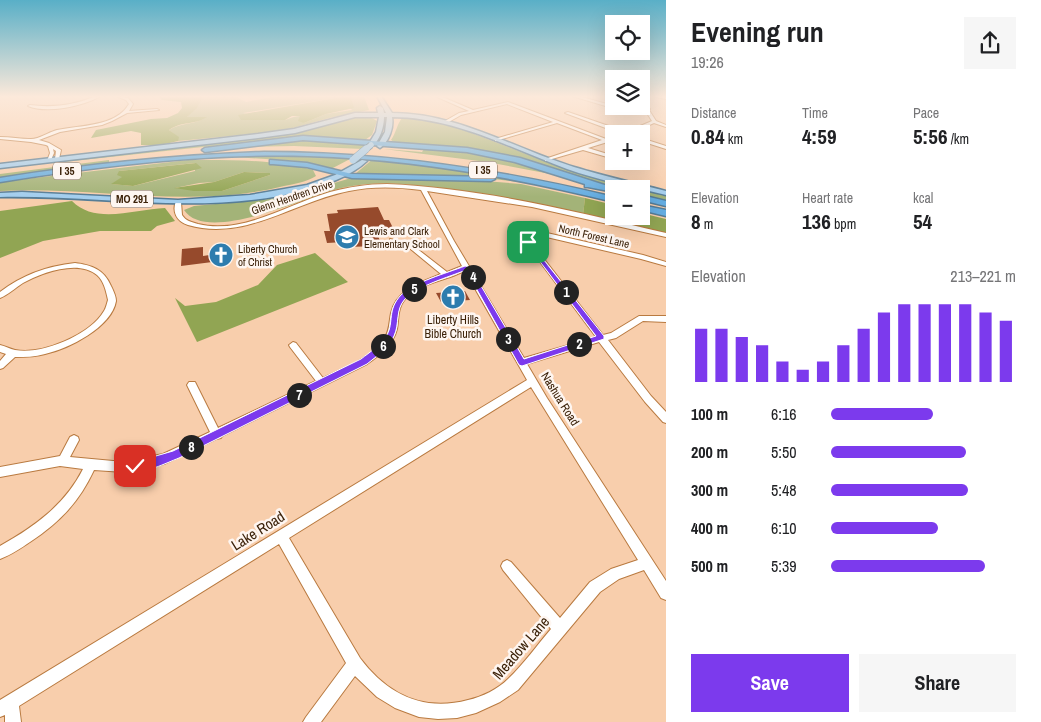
<!DOCTYPE html>
<meta charset="utf-8">
<style>
body{margin:0;font-family:"Archivo Narrow",sans-serif;background:#f6f6f6;color:#202124;height:100vh;display:flex;flex-direction:column;font-size:19px;white-space:nowrap}
*{box-sizing:border-box;margin:0}
p{font-size:16px;color:#757577}
.icon{flex:none;width:28px;height:28px;fill:none;stroke:currentColor;stroke-width:2;stroke-linecap:round;stroke-linejoin:round}
.map{position:relative;flex:1;overflow:hidden}
.details{display:flex;flex-direction:column;background:#fff;width:375px}
.details>*{flex:none}
.buttons{position:absolute;left:605px;top:15px;display:grid;gap:10px}
.buttons a{display:grid;place-items:center;width:45px;height:45px;border-radius:0px;background:#fff;box-shadow:0 5px 20px #0002;font-size:25px}
.pin{position:absolute;display:grid;place-items:center;width:42px;height:42px;color:#fff;margin:-21px;border-radius:10px;box-shadow:0 2px 8px #0006}
.km{position:absolute;width:25px;height:25px;margin:-12px;border-radius:50%;background:#222;color:#fff;font-size:14px;line-height:25px;text-align:center}
.round{display:grid;place-items:center;flex:none;width:52px;height:52px;border-radius:0px;background:#f6f6f6}
.head{display:flex;align-items:center;justify-content:space-between;height:85px;padding:0 25px}
h1{font-size:28px;font-weight:800;line-height:38px}
.metrics{display:grid;grid-template-columns:repeat(3,1fr);gap:8px;height:85px;padding:5px 25px}
.metrics div{display:grid;align-content:center}
.metrics b{font-size:21px;font-weight:800}
.metrics small{font-size:14px;font-weight:400}
.metrics p{font-size:14px}
.chart{height:140px;padding:10px 25px}
.chart p{display:flex;justify-content:space-between}
.chart svg{width:100%;height:90px;margin-top:5px;stroke:#7c3aed;stroke-width:6}
.cta{display:flex;gap:10px;margin-top:auto;padding:10px 25px}
.cta a{flex:1;height:58px;border-radius:0px;background:#7c3aed;color:#fff;font-size:20px;font-weight:800;line-height:58px;text-align:center}
.cta a+a{background:#f6f6f6;color:#202124}
ul{padding:0 25px;list-style:none;font-size:16px}
li{display:grid;grid-template-columns:80px 60px 1fr;align-items:center;height:38px}
li i{height:12px;border-radius:6px;background:#7c3aed}
main{display:flex;flex:1;min-height:0}
.map>svg:first-child{display:block}
</style>
<main>
<div class="map">
<svg width="666" height="722" viewBox="0 0 666 722">
<rect width="100%" height="100%" fill="#f8ceac"/>
<g fill="#a3b378" fill-rule="evenodd">
<path d="M203 96H235L246 102 277 96H364L369 110 329 118 282 131 178 141V137L169 130C181 122 197 125 206 117H187ZM341 97 352 110 326 114 304 123 301 116C292 116 289 120 282 120 268 120 256 116 243 113Z"/>
<path d="M370 117 377 121 372 135 365 140 305 136 64 162V159L283 135C312 130 340 116 370 117Z"/>
<path d="M407 117 456 127 557 166 666 195V202L641 195V189H616L516 159 457 148 394 142 391 140C396 133 397 124 402 118Z"/>
<path d="M299 139 367 144 363 149 294 146 239 147Z"/>
<path d="M384 149 422 152 424 149 472 152 500 157 566 177 487 162Z"/>
<path d="M257 156 324 157 350 159 331 169 296 161 234 157Z"/>
<path d="M373 159 430 165 550 186 477 177 355 174Z"/>
<path d="M109 160V165L0 179V174Z"/>
<path d="M188 160C229 160 274 159 313 170L316 176C307 182 294 184 284 186 190 210 95 186 0 191V182ZM195 163V171L133 186 112 184 123 177 119 171ZM244 172 269 173 270 175 222 191 175 188 199 183 214 182Z"/>
<path d="M351 178 484 181 521 184 585 198 583 215C548 208 513 202 478 195 434 188 390 178 346 187 312 193 208 246 184 210L194 206 271 199 301 193Z"/>
</g>
<g fill="#91a553">
<path d="M158 96H203L197 108 187 117H207C196 125 181 121 169 130L179 137 178 141 161 145H141V133L131 131 91 138 96 130 151 119 167 118 178 113 182 108 181 102 162 100Z"/>
<path d="M341 97H351L354 108 326 114 304 123 298 121 300 116H292L285 120H241L238 115Z"/>
<path d="M196 163 202 168 133 186 111 184 122 177 117 175 119 171Z"/>
<path d="M244 172 270 173V175L222 191H194L174 188 214 182Z"/>
<path d="M585 198 614 205V216H641V213L666 219V233L583 215Z"/>
<path d="M72 201C95 225 136 209 165 208L175 221 157 226 151 231H100L43 241 0 258V211Z"/>
<path d="M315 253 348 282 197 342 175 298 185 306 216 302 258 285 277 265Z"/>
</g>
<g fill="#964a2c">
<path d="M378 207 384 220H389L393 228 383 229 386 235 378 236 382 246 345 247 344 242 327 243 324 231H330L327 214 338 213 337 210Z"/>
<path d="M226 244 228 260 181 266 182 249 203 247V256L216 254V246Z"/>
<path d="M465 291 470 300 441 302 436 293Z"/>
</g>
<g fill="none" stroke-linecap="round" stroke-linejoin="round">
<defs>
<g id="minor">
<path d="M96 96H101C84 106 47 114 28 106L30 105C53 108 75 105 96 96Z"/>
<path d="M116 96 128 98 133 104 129 111 157 109 159 110 127 113 112 121 102 125 60 132 39 140 49 143 61 150 59 159 57 160 55 159 56 151 53 149 54 153 51 160 47 161 50 153 48 146 46 145 31 142 0 139V137C10 137 21 139 31 139 39 139 49 132 57 130 80 125 116 127 129 104L126 100Z"/>
<path d="M435 96H440L473 110 508 102 606 139 614 137V140L588 148 614 156V159L583 150 545 161V159L602 140 557 123 495 141V139L553 122 507 104 461 115 447 123 445 121 459 113 469 111Z"/>
<path d="M572 96H578L614 106 644 107 641 103V96H644L643 99 650 109 649 110 656 121 666 125V127L654 123 629 134H622L565 113 568 112 626 132 652 121 645 110 609 107Z"/>
<path d="M655 96 666 97V99L656 97Z"/>
<path d="M641 138 666 146V149L641 141Z"/>
<path d="M630 161H640L641 162 638 164Z"/>
<path d="M387 184C481 188 574 211 666 233V237L532 207 427 191 454 241 524 358 596 337 526 243 516 233V231L525 228 643 255 666 262V266L641 259 525 232 522 233 530 241 603 335 611 333 639 316H666V322L643 321 616 338 608 340 651 396 666 412V423L663 422 645 402 599 342 527 364 547 398 666 581V600L661 598 644 570 619 579 600 592 518 690 500 702 476 713 457 718 438 719 419 717 395 708 377 697 355 676 321 722H303L306 717 346 663 279 544 19 706 21 722H5V715L0 717V700L527 380 465 271C459 273 452 277 447 278 432 283 412 288 403 302 397 310 399 320 397 329 393 345 380 355 367 364L222 436 221 438 216 439 164 464 124 472 94 470C79 502 60 522 30 542 21 548 11 555 0 559V546C34 527 65 505 83 469L60 466 0 477V467L60 456 70 437 74 435 78 437 79 440 70 457 124 462 163 454 210 432 187 385 189 382H195L218 428 316 381 290 347 289 345 293 342 296 343 323 378C344 368 371 359 384 339 390 331 389 322 391 313 396 290 421 282 441 274L407 246 390 241V239L411 244 447 272 462 266 421 190C397 187 373 186 349 191 295 201 245 242 188 225 176 221 172 211 176 201L181 202 182 215C186 221 191 222 198 224 243 235 288 204 330 192 349 187 367 184 387 184ZM531 387 638 560 611 569 590 582 560 618 511 562 507 560 503 562 501 566 503 570 551 629C537 645 524 664 508 679 498 689 482 697 468 700 423 712 387 694 360 658L289 538Z"/>
<path d="M75 263C91 265 104 269 111 286 113 290 116 296 116 301 112 327 68 349 45 354 35 357 25 357 15 357L3 368 0 369V361L6 354 0 352V345C5 346 10 349 15 350 42 355 90 335 104 311 106 308 107 303 108 300 106 291 104 281 97 275 78 259 41 273 23 283 15 288 8 295 0 298V292C22 275 47 266 75 263Z"/>
</g>
<g id="major">
<path d="M377 96H381L392 113C457 113 513 148 574 167 604 176 635 183 666 191V195C633 187 598 180 567 169 510 148 454 117 392 117 394 127 389 142 380 148L377 146 385 132 387 117H384C384 127 380 141 371 147L368 145 376 132 379 117H355L295 133 258 138 0 168V164L258 134 294 129 355 113H378L377 108 380 106 383 108 384 113H386Z"/>
<path d="M362 160 367 161C350 177 325 185 302 191 202 216 102 195 0 197V193L22 192 178 200 250 195 307 185 335 175Z"/>
</g>
<g id="highway">
<path d="M303 136 467 148 520 158 617 189H614V192L588 187H585V184L515 162 467 152 303 140 205 152 202 150 205 148Z"/>
<path d="M264 152C383 152 498 169 614 197V202C513 177 412 159 308 156 205 153 102 166 0 182V178C88 164 175 155 264 152Z"/>
<path d="M270 160 307 163 352 174 491 177 495 179 491 181 352 178 307 167 273 164H270Z"/>
<path d="M641 195 666 201V206L641 200Z"/>
<path d="M641 205 666 210V216L641 210Z"/>
</g>
</defs>
<use href="#minor" stroke="#b97a40" stroke-width="2"/>
<use href="#major" stroke="#577d96" stroke-width="3"/>
<use href="#highway" stroke="#577d96" stroke-width="3"/>
<use href="#minor" fill="#fff" fill-rule="evenodd"/>
<use href="#major" fill="#a3ceee" fill-rule="evenodd"/>
<use href="#highway" fill="#66aee2" fill-rule="evenodd"/>
<defs>
<path id="major-bridge-far1" d="M365 150 371 145"/>
<path id="major-bridge" d="M353 160 366 149"/>
</defs>
<use href="#major-bridge-far1" stroke="#577d96" stroke-width="7" stroke-linecap="butt"/>
<use href="#major-bridge" stroke="#577d96" stroke-width="8" stroke-linecap="butt"/>
<use href="#major-bridge-far1" stroke="#a3ceee" stroke-width="5.5"/>
<use href="#major-bridge" stroke="#a3ceee" stroke-width="7"/>
</g>
<linearGradient id="sky" x2="0" y2="1"><stop stop-color="#59afc7"/><stop offset="0.49" stop-color="#fce9da"/><stop offset="1" stop-color="#fce9da" stop-opacity="0"/></linearGradient>
<rect width="666" height="197" fill="url(#sky)"/>
<path fill="#7c3aed" stroke="#fff" d="M528 240 604 336V339L522 366 519 365 466 270C449 277 417 286 405 299 395 310 400 323 394 336 389 347 377 356 367 364L179 458C166 463 145 474 132 470V463L173 451 361 359C370 352 381 345 387 335 394 322 387 310 401 295 414 282 447 273 465 266L470 267 524 359 596 336 526 243Z"/>
<defs>
<symbol id="school-disc" viewBox="-11 -11 22 22"><circle r="9.5" fill="#2d7cae" stroke="#fef6f1"/><path d="M0-5L7-2L0 1L-7-2ZM-4 1L0 2.5L4 1V4Q0 6-4 4Z" fill="#fff"/></symbol>
<symbol id="church-disc" viewBox="-11 -11 22 22"><circle r="9.5" fill="#2d7cae" stroke="#fef6f1"/><path d="M-1.2-6h2.4v3.5h3.3v2.4h-3.3V6h-2.4V-.1h-3.3v-2.4h3.3Z" fill="#fff"/></symbol>
</defs>
<g fill-rule="evenodd">
<use href="#school-disc" x="333" y="223" width="28" height="28"/>
<use href="#church-disc" x="207" y="241" width="28" height="28"/>
<use href="#church-disc" x="439" y="283" width="28" height="28"/>
</g>
<g text-anchor="middle" stroke-width="5" stroke-linejoin="round" paint-order="stroke">
<g fill="#fef6f1" stroke="#76614e" stroke-width="1">
<rect x="469" y="161.5" width="28" height="17" rx="4"/>
<rect x="53" y="162.5" width="28" height="17" rx="4"/>
<rect x="111" y="190.5" width="42" height="17" rx="4"/>
</g>
<g font-size="11" font-weight="bold" fill="#3b2108">
<text x="483" y="174">I 35</text>
<text x="67" y="175">I 35</text>
<text x="132" y="203">MO 291</text>
</g>
<g font-size="11" fill="#3b2108" stroke="#fef6f1">
<text transform="translate(292 197) rotate(-19)" y="4">Glenn Hendren Drive</text>
<text transform="translate(594 236) rotate(13)" y="4">North Forest Lane</text>
</g>
<g font-size="11" fill="#3b2108" stroke="#fef6f1" text-anchor="start">
<text x="364" y="235">Lewis and Clark<tspan x="364" dy="13">Elementary School</tspan></text>
<text x="238" y="253">Liberty Church<tspan x="238" dy="13">of Christ</tspan></text>
</g>
<g font-size="12" fill="#3b2108" stroke="#fef6f1">
<text x="453" y="324">Liberty Hills<tspan x="453" dy="14">Bible Church</tspan></text>
</g>
<g font-size="12" fill="#3b2108" stroke="#fef6f1">
<text transform="translate(560 399) rotate(58)" y="4">Nashua Road</text>
</g>
<g font-size="15" fill="#3b2108" stroke="#fef6f1">
<text transform="translate(258 531) rotate(-32)" y="5">Lake Road</text>
<text transform="translate(521 648) rotate(-49)" y="5">Meadow Lane</text>
</g>
</g>
</svg>
<div class="buttons">
<a><svg class="icon" aria-label="locate" viewBox="0 0 24 24"><circle cx="12" cy="12" r="6"/><path d="M12 2v4M12 18v4M2 12h4M18 12h4"/></svg></a>
<a><svg class="icon" aria-label="layers" viewBox="0 0 24 24"><path d="M12 4l9 5-9 5-9-5zM3 14l9 5 9-5"/></svg></a>
<a>+</a>
<a>−</a>
</div>
<div class="pin" style="left:528px;top:242px;background:#1e9e55"><svg class="icon" aria-label="arrive" viewBox="0 0 24 24"><path d="M6 21V4h12l-3 4 3 4H6"/></svg></div>
<div class="pin" style="left:135px;top:466px;background:#d93025"><svg class="icon" aria-label="check" viewBox="0 0 24 24"><path d="M5 12l5 5 9-10"/></svg></div>
<b class="km" style="left:566px;top:292px">1</b>
<b class="km" style="left:579px;top:344px">2</b>
<b class="km" style="left:508px;top:339px">3</b>
<b class="km" style="left:473px;top:277px">4</b>
<b class="km" style="left:414px;top:289px">5</b>
<b class="km" style="left:383px;top:346px">6</b>
<b class="km" style="left:299px;top:395px">7</b>
<b class="km" style="left:191px;top:447px">8</b>
</div>
<section class="details">
<div class="head"><div><h1>Evening run</h1><p>19:26</p></div><a class="round"><svg class="icon" aria-label="share" viewBox="0 0 24 24"><path d="M12 15V3M7 8l5-5 5 5M5 13v7h14v-7"/></svg></a></div>
<div class="metrics">
<div><p>Distance</p><b>0.84<small> km</small></b></div>
<div><p>Time</p><b>4:59</b></div>
<div><p>Pace</p><b>5:56<small> /km</small></b></div>
</div>
<div class="metrics">
<div><p>Elevation</p><b>8<small> m</small></b></div>
<div><p>Heart rate</p><b>136<small> bpm</small></b></div>
<div><p>kcal</p><b>54</b></div>
</div>
<div class="chart"><p><span>Elevation</span>213–221 m</p>
<svg viewBox="0 0 160 44" preserveAspectRatio="none"><path d="M5 44V18M15 44V18M25 44V22M35 44V26M45 44V34M55 44V38M65 44V34M75 44V26M85 44V18M95 44V10M105 44V6M115 44V6M125 44V6M135 44V6M145 44V10M155 44V14"/></svg>
</div>
<ul>
<li><b>100 m</b>6:16<i style="width:55%"></i></li>
<li><b>200 m</b>5:50<i style="width:73%"></i></li>
<li><b>300 m</b>5:48<i style="width:74%"></i></li>
<li><b>400 m</b>6:10<i style="width:58%"></i></li>
<li><b>500 m</b>5:39<i style="width:83%"></i></li>
</ul>
<div class="cta"><a>Save</a><a>Share</a></div>
</section>
</main>
